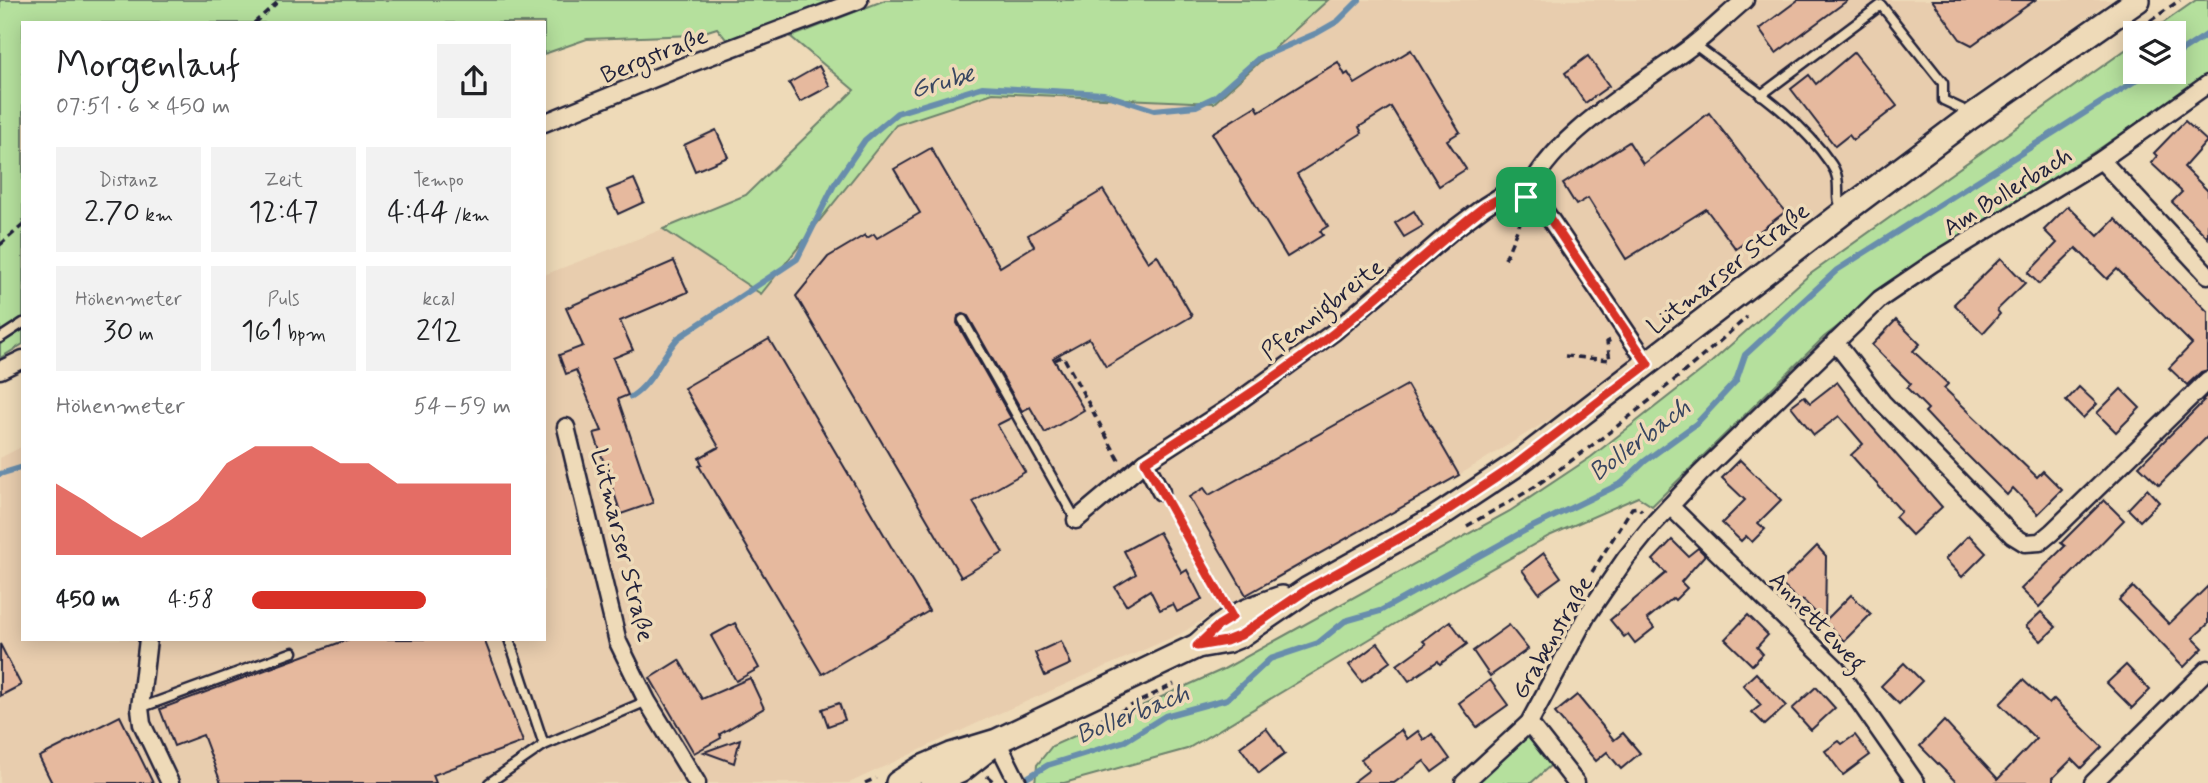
<!DOCTYPE html>
<html lang="de">
<meta charset="utf-8">
<style>
body{margin:0;font-family:Mynerve,sans-serif;background:#f2f2f2;color:#202124;height:100vh;display:flex;flex-direction:column;font-size:26px;white-space:nowrap}
*{box-sizing:border-box;margin:0}
p{font-size:23px;color:#757577}
.icon{flex:none;width:38px;height:38px;fill:none;stroke:currentColor;stroke-width:2;stroke-linecap:round;stroke-linejoin:round}
.map{position:relative;flex:1;overflow:hidden}
.sheet{position:absolute;left:21px;top:21px;width:525px;height:620px;display:flex;flex-direction:column;background:#fff;border-radius:0px;box-shadow:0 4px 18px #0003}
.sheet>*{flex:none}
.fabs{position:absolute;left:2123px;top:21px;display:grid;gap:14px}
.fabs a{display:grid;place-items:center;width:63px;height:63px;border-radius:0px;background:#fff;box-shadow:0 4px 18px #0003;font-size:35px}
.pin{position:absolute;display:grid;place-items:center;width:60px;height:60px;color:#fff;margin:-30px;border-radius:14px;box-shadow:0 4px 10px #0006}
.round{display:grid;place-items:center;flex:none;width:74px;height:74px;border-radius:0px;background:#f2f2f2}
.head{display:flex;align-items:center;justify-content:space-between;height:119px;padding:0 35px}
h1{font-size:38px;font-weight:600;line-height:52px}
.metrics{display:grid;grid-template-columns:repeat(3,1fr);gap:10px;height:119px;padding:7px 35px}
.metrics div{display:grid;align-content:center;border-radius:0px;background:#f2f2f2;text-align:center}
.metrics b{font-size:30px;font-weight:600}
.metrics small{font-size:19px;font-weight:400}
.metrics p{font-size:19px}
.chart{height:196px;padding:14px 35px}
.chart p{display:flex;justify-content:space-between}
.chart svg{width:100%;height:126px;margin-top:7px;fill:#d93025;opacity:.7}
ul{padding:0 35px;list-style:none;font-size:23px}
li{display:grid;grid-template-columns:112px 84px 1fr;align-items:center;height:52px}
li i{height:18px;border-radius:9px;background:#d93025}
.map>svg:first-child{display:block}
</style>
<div class="map">
<svg width="2208" height="783" viewBox="0 0 2208 783">
<rect width="100%" height="100%" fill="#eedab8"/>
<filter id="ink" filterUnits="userSpaceOnUse"><feTurbulence type="fractalNoise" baseFrequency=".0143" numOctaves="2"/><feDisplacementMap in="SourceGraphic" scale="14" xChannelSelector="R" yChannelSelector="G"/><feConvolveMatrix kernelMatrix="1 2 1 2 8 2 1 2 1" color-interpolation-filters="sRGB"/></filter>
<g filter="url(#ink)">
<path fill="#e8cdae" d="M1329 0H2112L1974 96 1681 317 1591 394 1459 475 1226 606 1180 634 984 720 849 783H0V458L23 446V639H544V275L663 229 761 294 896 125 993 93 1214 103Z"/>
<g fill="#b5e09d" stroke="#6c816c" stroke-width="2">
<path d="M0 0H844L729 43 717 28 695 35 587 39 544 54V23H23V344L0 358Z"/>
<path d="M885 0H1328L1214 103 993 93 896 125 761 294 663 229 746 195 854 90 791 37Z"/>
<path d="M2196 0H2208V74L2102 147 1936 252 1824 337 1652 506 1638 497 1549 536 1413 613 1187 749 1064 783H1035L1037 765 1052 746 1224 669 1510 511 1591 457 1706 367 1809 275 2135 43V72H2174V33H2149Z"/>
<path d="M1527 736 1551 765 1531 783H1477Z"/>
</g>
<g fill="none" stroke-linecap="round" stroke-linejoin="round">
<g stroke="#678dac" stroke-width="6">
<path d="M2174 56 2208 34"/>
<path d="M631 397C653 383 660 358 678 338L797 259 834 185 865 140 897 113 982 87 1104 94 1154 110 1196 106 1215 97 1259 58 1317 33 1338 21 1359 0"/>
<path d="M0 474 23 467"/>
<path d="M1020 782 1048 765 1125 741 1165 716 1227 699 1270 659 1318 643 1345 621 1380 611 1526 530 1622 483 1645 461 1696 424 1736 381 1745 355 1837 270 2149 72"/>
</g>
</g>
<g fill="#e6b99e" stroke="#22223b" stroke-width="2">
<path d="M1798 0H1848L1776 53 1759 29Z"/>
<path d="M1932 0H2035L1972 45 1960 39Z"/>
<path d="M1411 50 1460 132 1447 140 1466 169 1439 186 1391 107 1359 127 1362 133 1297 174 1328 226 1320 231 1323 235 1287 257 1212 133 1256 106 1259 111 1338 62 1345 75 1348 73 1355 84Z"/>
<path d="M1854 52 1897 106 1853 140 1849 135 1835 146 1791 89 1809 75 1816 84Z"/>
<path d="M1588 56 1609 86 1585 103 1565 73Z"/>
<path d="M819 66 830 86 800 102 789 83Z"/>
<path d="M1709 113 1785 212 1736 249 1706 209 1626 259 1588 198 1576 205 1563 184 1629 142 1643 164Z"/>
<path d="M2185 121 2207 141 2184 167 2208 191V238L2172 202 2182 192 2151 163 2157 156 2154 153Z"/>
<path d="M716 130 728 157 695 171 684 145Z"/>
<path d="M931 148 1000 267 1034 246 1028 235 1103 190 1148 262 1157 255 1192 316 1106 367 1089 338 1053 358 1084 410 1045 433 1030 407 1022 411 968 316 962 314 958 316 957 323 1011 418 997 425 1025 472 973 502 1003 553 961 577 796 296 828 257 865 235 867 238 874 234 877 238 920 213 894 169Z"/>
<path d="M634 179 644 202 618 214 607 190Z"/>
<path d="M2068 206 2098 236 2115 219 2208 312V370L2201 372 2187 385 2169 368 2192 344 2117 269 2107 279 2076 248 2039 284 2028 273 2057 243 2044 230Z"/>
<path d="M1414 211 1423 226 1404 237 1395 223Z"/>
<path d="M2001 258 2025 283 1997 310 2000 314 1983 333 1954 304Z"/>
<path d="M674 261 688 292 620 321 633 350 613 358 628 395 618 399 653 503 621 514 594 433 602 431 576 370 566 374 559 355 583 346 566 308Z"/>
<path d="M1896 320 1920 344 1913 351 1948 384 1944 388 2037 477 2043 471 2062 490 2038 514 2013 488 2007 495 1940 428 1925 412 1928 409 1907 388 1911 384 1872 345Z"/>
<path d="M769 339 929 611 822 674 699 466 702 464 699 458 719 447 684 388Z"/>
<path d="M1837 382 1866 420 1942 507 1912 535 1895 517 1901 511 1851 455 1863 444 1839 416 1814 435 1791 406 1804 396 1810 403Z"/>
<path d="M1407 385 1459 475 1246 595 1189 497 1204 488 1209 495Z"/>
<path d="M2079 387 2097 404 2083 418 2066 401Z"/>
<path d="M2121 389 2140 408 2116 432 2097 413Z"/>
<path d="M2208 395V436L2159 485 2139 466 2204 401 2202 400Z"/>
<path d="M1740 460 1781 500 1758 523 1765 529 1752 542 1746 536 1741 541 1722 523 1745 500 1722 478Z"/>
<path d="M2147 489 2159 502 2140 521 2128 509Z"/>
<path d="M2104 500 2124 520 2039 607 2021 589 2065 546 2061 543Z"/>
<path d="M1159 532 1182 573 1187 570 1202 599 1177 612 1173 604 1160 610 1150 590 1126 605 1115 587 1136 574 1124 551Z"/>
<path d="M1969 535 1986 553 1962 577 1945 559Z"/>
<path d="M1672 540 1688 556 1698 548 1705 555 1681 582 1687 588 1675 600 1673 598 1647 619 1654 628 1635 643 1628 634 1624 637 1610 620 1666 573 1653 560Z"/>
<path d="M1817 546 1826 556 1825 621 1851 595 1871 614 1844 641 1803 600 1801 603 1780 583Z"/>
<path d="M1544 553 1561 577 1539 593 1522 570Z"/>
<path d="M2208 586V624L2193 638 2203 648 2184 667 2119 600 2133 587 2169 624Z"/>
<path d="M2041 612 2056 627 2041 641 2026 626Z"/>
<path d="M1748 615 1768 635 1757 647 1763 654 1752 665 1725 639Z"/>
<path d="M1450 621 1467 644 1440 664 1438 661 1409 681 1397 665 1426 644 1423 641Z"/>
<path d="M735 623 759 668 736 681 711 636Z"/>
<path d="M1509 625 1528 649 1490 676 1473 651Z"/>
<path d="M349 639H484L523 742 433 775 436 783H221L203 735 174 746 160 709Z"/>
<path d="M1061 641 1071 664 1045 676 1035 653Z"/>
<path d="M1378 643 1391 661 1362 682 1349 665Z"/>
<path d="M0 644 21 685 0 696Z"/>
<path d="M679 660 702 699 750 678 764 708 720 734 721 738 694 753 650 678Z"/>
<path d="M1904 663 1922 681 1899 704 1881 686Z"/>
<path d="M2126 665 2150 690 2132 708 2107 683Z"/>
<path d="M1756 673 1786 706 1765 725 1752 712 1761 705 1743 685Z"/>
<path d="M1490 680 1508 705 1477 727 1459 703Z"/>
<path d="M2023 680 2049 704 2054 699 2102 747 2081 768 2072 759 2053 778V783H1957L1920 746 1944 721 1998 779 2036 739 2000 704Z"/>
<path d="M1816 687 1835 708 1811 730 1792 709Z"/>
<path d="M1577 695 1614 740 1623 733 1640 753 1621 769 1607 752 1596 761 1555 713Z"/>
<path d="M839 703 845 720 828 726 822 709Z"/>
<path d="M120 716 153 783H52L39 757Z"/>
<path d="M1266 728 1285 754 1259 773 1240 747Z"/>
<path d="M1401 730 1407 739 1418 731 1424 740 1432 734 1450 759 1432 772 1424 761 1394 783H1352L1369 770 1361 759Z"/>
<path d="M1855 735 1870 755 1843 775 1825 751 1839 741 1842 744Z"/>
<path d="M740 739 734 763 704 752Z"/>
</g>
<g fill="none" stroke-linecap="round" stroke-linejoin="round">
<defs>
<g id="lane">
<path d="M1694 44C1742 81 1797 114 1831 164 1844 183 1833 195 1842 209"/>
<path d="M1761 95 1881 5 1943 83V100L1962 109 1967 116"/>
<path d="M963 320 1076 520"/>
<path d="M0 338 23 323"/>
<path d="M509 639 544 745 647 701"/>
<path d="M140 708 293 652"/>
<path d="M489 783 544 745"/>
</g>
<g id="street">
<path d="M544 123 684 66 859 0"/>
<path d="M2101 160 2208 275"/>
<path d="M1835 342 1882 402 2012 535 2025 543 2040 542 2052 532 2208 380"/>
<path d="M1648 364 1546 213 1526 197C1549 136 1641 85 1692 46 1710 32 1727 15 1745 0"/>
<path d="M0 370 23 359"/>
<path d="M566 427 618 642 647 701 697 783"/>
<path d="M1161 492 1145 462 1232 406 1334 332 1453 230 1485 206 1501 196 1526 197"/>
<path d="M1670 506 1836 668 1916 783"/>
<path d="M1076 520 1145 462"/>
<path d="M148 639 140 708 142 724 170 783"/>
<path d="M1529 723 1576 783"/>
<path d="M997 741 1018 783"/>
<path d="M1464 783 1529 723 1587 615 1626 558 1655 522 1700 474 1880 299 1933 263 2101 160 2208 84"/>
<path d="M2093 783 2208 669"/>
</g>
<g id="secondary">
<path d="M1197 646C1227 617 1244 611 1282 598"/>
<path d="M898 783 923 767 951 755 997 741 1197 646 1226 641 1241 635 1308 589 1434 519 1514 466 1844 212 1969 118 2138 0"/>
<path d="M932 783 960 771 989 748"/>
</g>
</defs>
<use href="#lane" stroke="#22223b" stroke-width="13"/>
<use href="#street" stroke="#22223b" stroke-width="21"/>
<use href="#secondary" stroke="#22223b" stroke-width="28"/>
<g stroke="#22223b" stroke-width="3.5" stroke-dasharray="7 5" stroke-linecap="butt">
<path d="M2150 21 2180 0"/>
<path d="M254 23 280 0"/>
<path d="M0 245 23 225"/>
<path d="M1505 259 1522 218"/>
<path d="M1565 356 1610 360 1607 342 1611 340"/>
<path d="M1055 360 1063 356 1119 460"/>
<path d="M1170 507 1223 601"/>
<path d="M1467 526C1487 514 1508 503 1528 491 1605 439 1678 379 1747 317"/>
<path d="M1592 572 1632 508 1638 507 1642 511"/>
<path d="M1086 725 1113 715 1174 684"/>
<path d="M987 776 995 783"/>
<path d="M865 783 876 778"/>
</g>
<use href="#lane" stroke="#eedab8" stroke-width="8"/>
<use href="#street" stroke="#eedab8" stroke-width="16"/>
<use href="#secondary" stroke="#eedab8" stroke-width="23"/>
</g>
</g>
<g fill="none" stroke-linecap="round" stroke-linejoin="round" filter="url(#ink)">
<defs>
<path id="route" d="M1516 195 1526 197 1546 213 1648 364 1514 466 1434 519 1308 589 1241 635 1226 641 1197 646 1219 625 1232 617 1145 462C1209 421 1274 380 1334 333 1385 292 1433 246 1485 206L1502 197Z"/>
</defs>
<use href="#route" stroke="#fff" stroke-width="14"/>
<use href="#route" stroke="#d93025" stroke-width="9"/>
</g>
<g text-anchor="middle" stroke-width="7" stroke-linejoin="round" paint-order="stroke">
<g font-size="24" fill="#22223b" stroke="#eedab8">
<text transform="translate(654 55) rotate(-22)" y="8">Bergstraße</text>
<text transform="translate(2007 191) rotate(-32)" y="8">Am Bollerbach</text>
<text transform="translate(1728 268) rotate(-38)" y="8">Lütmarser Straße</text>
<text transform="translate(1322 309) rotate(-38)" y="8">Pfennigbreite</text>
<text transform="translate(623 545) rotate(76)" y="8">Lütmarser Straße</text>
<text transform="translate(1818 621) rotate(46)" y="8">Annetteweg</text>
<text transform="translate(1552 637) rotate(-60)" y="8">Grabenstraße</text>
</g>
<g font-size="26" font-style="italic" fill="#394661" stroke="#eedab8">
<text transform="translate(942 81) rotate(-15)" y="9">Grube</text>
<text transform="translate(1639 439) rotate(-37)" y="9">Bollerbach</text>
<text transform="translate(1132 713) rotate(-22)" y="9">Bollerbach</text>
</g>
</g>
</svg>
<div class="fabs">
<a><svg class="icon" aria-label="layers" viewBox="0 0 24 24"><path d="M12 4l9 5-9 5-9-5zM3 14l9 5 9-5"/></svg></a>
</div>
<div class="pin" style="left:1526px;top:197px;background:#1e9e55"><svg class="icon" aria-label="arrive" viewBox="0 0 24 24"><path d="M6 21V4h12l-3 4 3 4H6"/></svg></div>
<section class="sheet">
<div class="head"><div><h1>Morgenlauf</h1><p>07:51 · 6 × 450 m</p></div><a class="round"><svg class="icon" aria-label="share" viewBox="0 0 24 24"><path d="M12 15V3M7 8l5-5 5 5M5 13v7h14v-7"/></svg></a></div>
<div class="metrics">
<div><p>Distanz</p><b>2.70<small> km</small></b></div>
<div><p>Zeit</p><b>12:47</b></div>
<div><p>Tempo</p><b>4:44<small> /km</small></b></div>
</div>
<div class="metrics">
<div><p>Höhenmeter</p><b>30<small> m</small></b></div>
<div><p>Puls</p><b>161<small> bpm</small></b></div>
<div><p>kcal</p><b>212</b></div>
</div>
<div class="chart"><p><span>Höhenmeter</span>54–59 m</p>
<svg viewBox="0 0 160 44" preserveAspectRatio="none"><path d="M0 44V19L10 25L20 32L30 38L40 32L50 25L60 12L70 6L80 6L90 6L100 12L110 12L120 19L130 19L140 19L150 19L160 19V44z"/></svg>
</div>
<ul>
<li><b>450 m</b>4:58<i style="width:67%"></i></li>
</ul>
</section>
</div>
